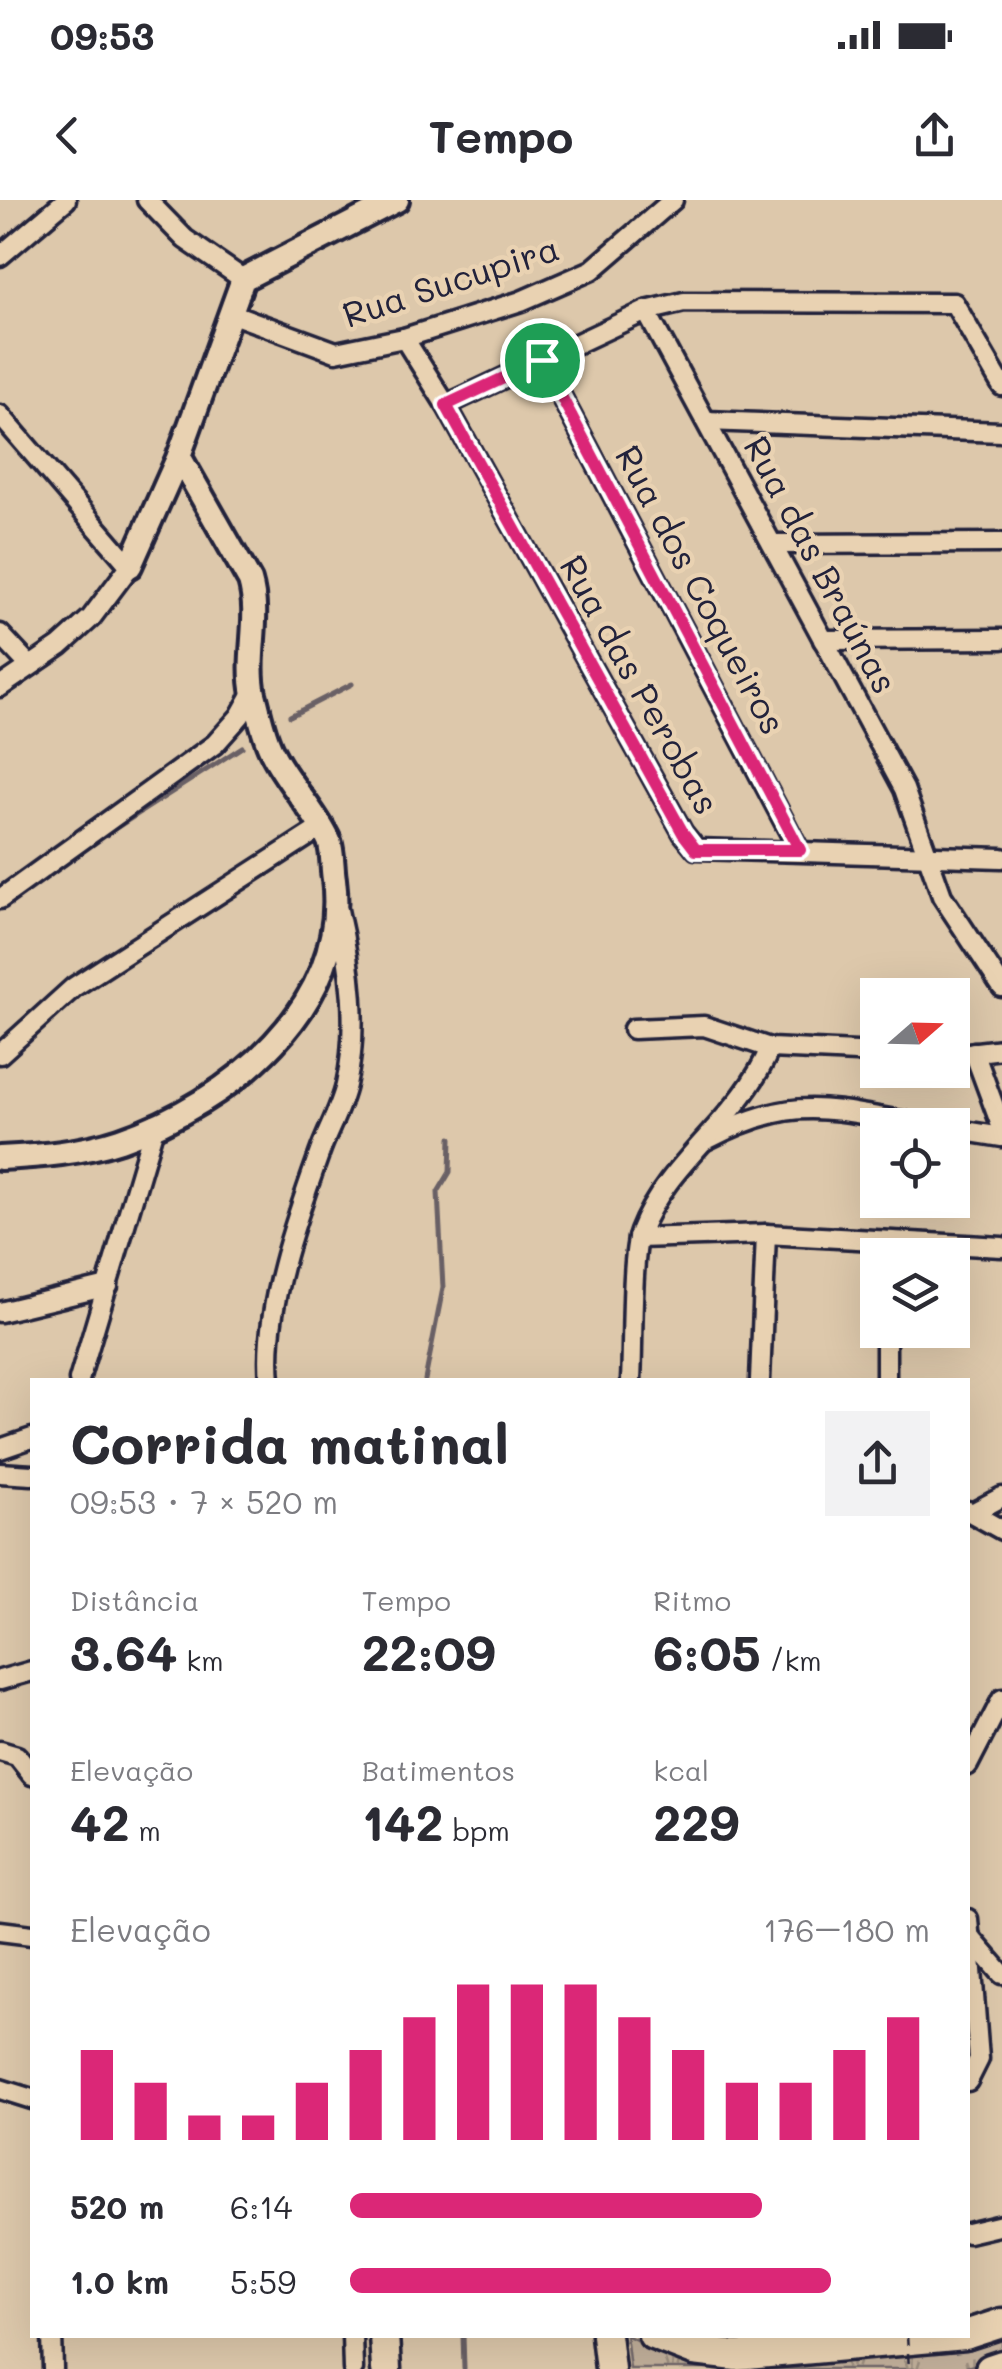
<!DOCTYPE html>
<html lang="pt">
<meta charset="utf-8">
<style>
body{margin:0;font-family:Mali,sans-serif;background:#f2f2f3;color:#2b2b33;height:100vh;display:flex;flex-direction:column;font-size:38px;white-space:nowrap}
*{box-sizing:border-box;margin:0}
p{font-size:32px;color:#7c7c81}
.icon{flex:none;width:55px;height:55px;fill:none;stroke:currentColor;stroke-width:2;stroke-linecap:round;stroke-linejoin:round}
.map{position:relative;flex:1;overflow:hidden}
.details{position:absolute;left:30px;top:1178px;width:940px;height:960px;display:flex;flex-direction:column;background:#fff;border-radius:0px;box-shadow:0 10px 40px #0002}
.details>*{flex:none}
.needle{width:65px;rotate:70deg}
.tools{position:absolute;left:860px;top:778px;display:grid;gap:20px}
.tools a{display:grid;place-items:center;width:110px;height:110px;border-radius:0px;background:#fff;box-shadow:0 10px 40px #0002;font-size:50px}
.pin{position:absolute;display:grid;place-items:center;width:85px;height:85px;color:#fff;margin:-42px;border:5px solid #fff;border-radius:50%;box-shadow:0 2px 10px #0007}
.round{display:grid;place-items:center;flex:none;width:105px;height:105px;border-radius:0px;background:#f2f2f3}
.overview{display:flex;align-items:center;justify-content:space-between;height:170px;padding:0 40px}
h1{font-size:55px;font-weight:700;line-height:75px}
.stats{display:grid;grid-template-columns:repeat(3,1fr);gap:15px;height:170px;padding:10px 40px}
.stats div{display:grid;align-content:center}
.stats b{font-size:50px;font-weight:700}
.stats small{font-size:28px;font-weight:400}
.stats p{font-size:28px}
.chart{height:280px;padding:20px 40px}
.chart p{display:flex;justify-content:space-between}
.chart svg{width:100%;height:180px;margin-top:10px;stroke:#db2777;stroke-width:6}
ul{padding:0 40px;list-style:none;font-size:32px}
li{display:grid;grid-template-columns:160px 120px 1fr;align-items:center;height:75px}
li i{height:25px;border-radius:12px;background:#db2777}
.status{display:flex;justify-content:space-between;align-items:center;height:70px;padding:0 50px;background:#fff;direction:ltr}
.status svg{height:28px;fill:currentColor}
header{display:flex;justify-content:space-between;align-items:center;height:130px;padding:0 40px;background:#fff;font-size:45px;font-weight:700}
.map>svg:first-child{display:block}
</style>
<div class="status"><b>09:53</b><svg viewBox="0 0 49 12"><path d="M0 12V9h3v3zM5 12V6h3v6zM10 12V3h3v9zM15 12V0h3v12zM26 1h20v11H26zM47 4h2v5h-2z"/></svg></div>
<header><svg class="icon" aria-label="back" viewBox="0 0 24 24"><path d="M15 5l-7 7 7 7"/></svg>Tempo<svg class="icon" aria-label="share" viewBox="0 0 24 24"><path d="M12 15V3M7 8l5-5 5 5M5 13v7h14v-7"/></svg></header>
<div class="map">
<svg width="1002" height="2169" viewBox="0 0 1002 2169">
<defs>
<pattern id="grass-tufts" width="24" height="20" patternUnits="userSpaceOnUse" patternTransform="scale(2.5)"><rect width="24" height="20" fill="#c1af9a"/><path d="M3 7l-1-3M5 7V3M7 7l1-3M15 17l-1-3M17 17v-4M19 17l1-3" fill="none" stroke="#9c8e7f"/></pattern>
</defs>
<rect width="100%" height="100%" fill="#ddc8ab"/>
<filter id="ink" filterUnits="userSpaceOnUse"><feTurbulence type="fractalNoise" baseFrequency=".01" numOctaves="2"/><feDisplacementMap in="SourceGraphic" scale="20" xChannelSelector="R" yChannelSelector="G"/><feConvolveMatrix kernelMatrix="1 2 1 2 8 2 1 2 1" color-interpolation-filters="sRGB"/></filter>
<g filter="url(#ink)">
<path fill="url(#grass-tufts)" stroke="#72686a" stroke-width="2.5" d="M626 2135 655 2149 1002 2136V2158L958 2169H630Z"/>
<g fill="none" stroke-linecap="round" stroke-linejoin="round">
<g stroke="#696065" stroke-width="5">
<path d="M290 516 352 484"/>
<path d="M85 648 242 547"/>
<path d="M425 1180 443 1088 438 992 450 972 451 938"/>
<path d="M463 2135 464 2169"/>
</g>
<defs>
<g id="minor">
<path d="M147 0 185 39 243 79"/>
<path d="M0 56 66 0"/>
<path d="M646 111 904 589 942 696 1002 787"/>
<path d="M230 113 336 152 404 138 521 101 592 70 673 0"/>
<path d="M404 138 446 205 683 633 696 649 1002 658"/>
<path d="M542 160 799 650"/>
<path d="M446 205 646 111 684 102 954 103 1002 186"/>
<path d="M0 215 130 366 91 418 60 446 0 487"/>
<path d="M706 221 1002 232"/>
<path d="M772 344 1002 343"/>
<path d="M0 434 29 465"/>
<path d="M823 440 1002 439"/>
<path d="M0 699 215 544 240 516 254 491"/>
<path d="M633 829 704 826 770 848 878 853"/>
<path d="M974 852 1002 928"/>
<path d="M0 854 74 787 319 629"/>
<path d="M952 855 1002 849"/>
<path d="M952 929 1002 937"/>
<path d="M706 940C798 892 829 910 925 925"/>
<path d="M638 1038 766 1034 1002 1047"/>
<path d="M0 1112 108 1086"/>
<path d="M79 1180 155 924"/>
<path d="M270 1180C263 1109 297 1016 321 949 329 928 341 907 346 885 359 826 351 767 338 710"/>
<path d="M631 1180C633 1148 631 1056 640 1032 667 961 742 918 770 848"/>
<path d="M760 1180 766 1034"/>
<path d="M886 1180V1130"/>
<path d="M0 1249 32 1238"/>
<path d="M0 1273 32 1275"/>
<path d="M968 1311 1002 1330"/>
<path d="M974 1312 1002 1297"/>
<path d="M0 1480 32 1471"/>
<path d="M0 1551 17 1556 32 1575"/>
<path d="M968 1565 1002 1499"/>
<path d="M968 1719 979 1859 968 1881"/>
<path d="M0 1731 32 1735"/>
<path d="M970 1737 1002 1774"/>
<path d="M0 1889 32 1899"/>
<path d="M968 2033 1002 2025"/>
<path d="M52 2135 53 2169"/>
<path d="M352 2135 353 2169"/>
</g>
<g id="tertiary">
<path d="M130 366 179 256 243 79 397 0"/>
<path d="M0 958C41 956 81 953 120 940 229 903 350 806 334 679 332 668 333 652 329 641 315 610 287 583 272 552 263 535 259 512 254 494 246 456 261 418 250 381L179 256"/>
</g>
<g id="primary">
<path d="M968 2134 1002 2123"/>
<path d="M384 2135 386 2169"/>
<path d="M606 2135 610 2169"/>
<path d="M653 2135 694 2151 736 2156 965 2135"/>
<path d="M990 2169 1002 2165"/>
</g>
</defs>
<use href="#minor" stroke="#22223b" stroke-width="25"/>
<use href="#tertiary" stroke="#22223b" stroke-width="30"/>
<use href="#primary" stroke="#22223b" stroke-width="35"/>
<use href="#minor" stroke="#e9d2b2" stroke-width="18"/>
<use href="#tertiary" stroke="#e9d2b2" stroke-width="22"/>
<use href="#primary" stroke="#e9d2b2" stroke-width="28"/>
<path stroke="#22223b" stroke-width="2.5" stroke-dasharray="10 8" stroke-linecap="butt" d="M907 2135 909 2169"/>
</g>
</g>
<g fill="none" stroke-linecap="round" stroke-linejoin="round" filter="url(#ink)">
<defs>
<path id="route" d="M542 160 800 650H696L683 633 446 205Z"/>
</defs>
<use href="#route" stroke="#fff" stroke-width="20"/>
<use href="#route" stroke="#db2777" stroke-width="12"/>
</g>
<g text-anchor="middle" stroke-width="9" stroke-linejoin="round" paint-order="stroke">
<g font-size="35" fill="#22223b" stroke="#e9d2b2">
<text transform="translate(451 82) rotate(-18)" y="12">Rua Sucupira</text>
<text transform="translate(820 365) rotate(62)" y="12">Rua das Braúnas</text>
<text transform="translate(700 390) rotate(62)" y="12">Rua dos Coqueiros</text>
<text transform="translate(639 485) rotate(61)" y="12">Rua das Perobas</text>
</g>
</g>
</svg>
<div class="tools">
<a><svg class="needle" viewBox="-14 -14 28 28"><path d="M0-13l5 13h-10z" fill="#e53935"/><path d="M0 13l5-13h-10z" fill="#7c7c81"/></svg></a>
<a><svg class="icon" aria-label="locate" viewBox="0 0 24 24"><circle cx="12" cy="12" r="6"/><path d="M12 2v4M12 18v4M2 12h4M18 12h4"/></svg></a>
<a><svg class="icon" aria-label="layers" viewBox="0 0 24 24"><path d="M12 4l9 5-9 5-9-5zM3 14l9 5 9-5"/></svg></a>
</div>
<div class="pin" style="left:542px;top:160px;background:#1e9e55"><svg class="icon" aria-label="arrive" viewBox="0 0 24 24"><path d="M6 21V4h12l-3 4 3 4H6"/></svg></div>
<section class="details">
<div class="overview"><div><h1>Corrida matinal</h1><p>09:53 · 7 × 520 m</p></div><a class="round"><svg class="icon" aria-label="share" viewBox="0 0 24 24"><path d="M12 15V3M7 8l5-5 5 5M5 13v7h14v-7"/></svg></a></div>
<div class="stats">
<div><p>Distância</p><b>3.64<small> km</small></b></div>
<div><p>Tempo</p><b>22:09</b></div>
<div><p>Ritmo</p><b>6:05<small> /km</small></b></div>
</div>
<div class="stats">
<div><p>Elevação</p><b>42<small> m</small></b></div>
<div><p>Batimentos</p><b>142<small> bpm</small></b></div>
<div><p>kcal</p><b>229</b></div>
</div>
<div class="chart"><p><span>Elevação</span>176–180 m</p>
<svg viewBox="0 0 160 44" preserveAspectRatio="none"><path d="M5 44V22M15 44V30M25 44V38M35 44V38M45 44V30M55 44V22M65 44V14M75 44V6M85 44V6M95 44V6M105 44V14M115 44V22M125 44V30M135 44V30M145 44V22M155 44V14"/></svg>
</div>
<ul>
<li><b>520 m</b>6:14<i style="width:71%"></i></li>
<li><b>1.0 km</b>5:59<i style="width:83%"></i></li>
</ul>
</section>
</div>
